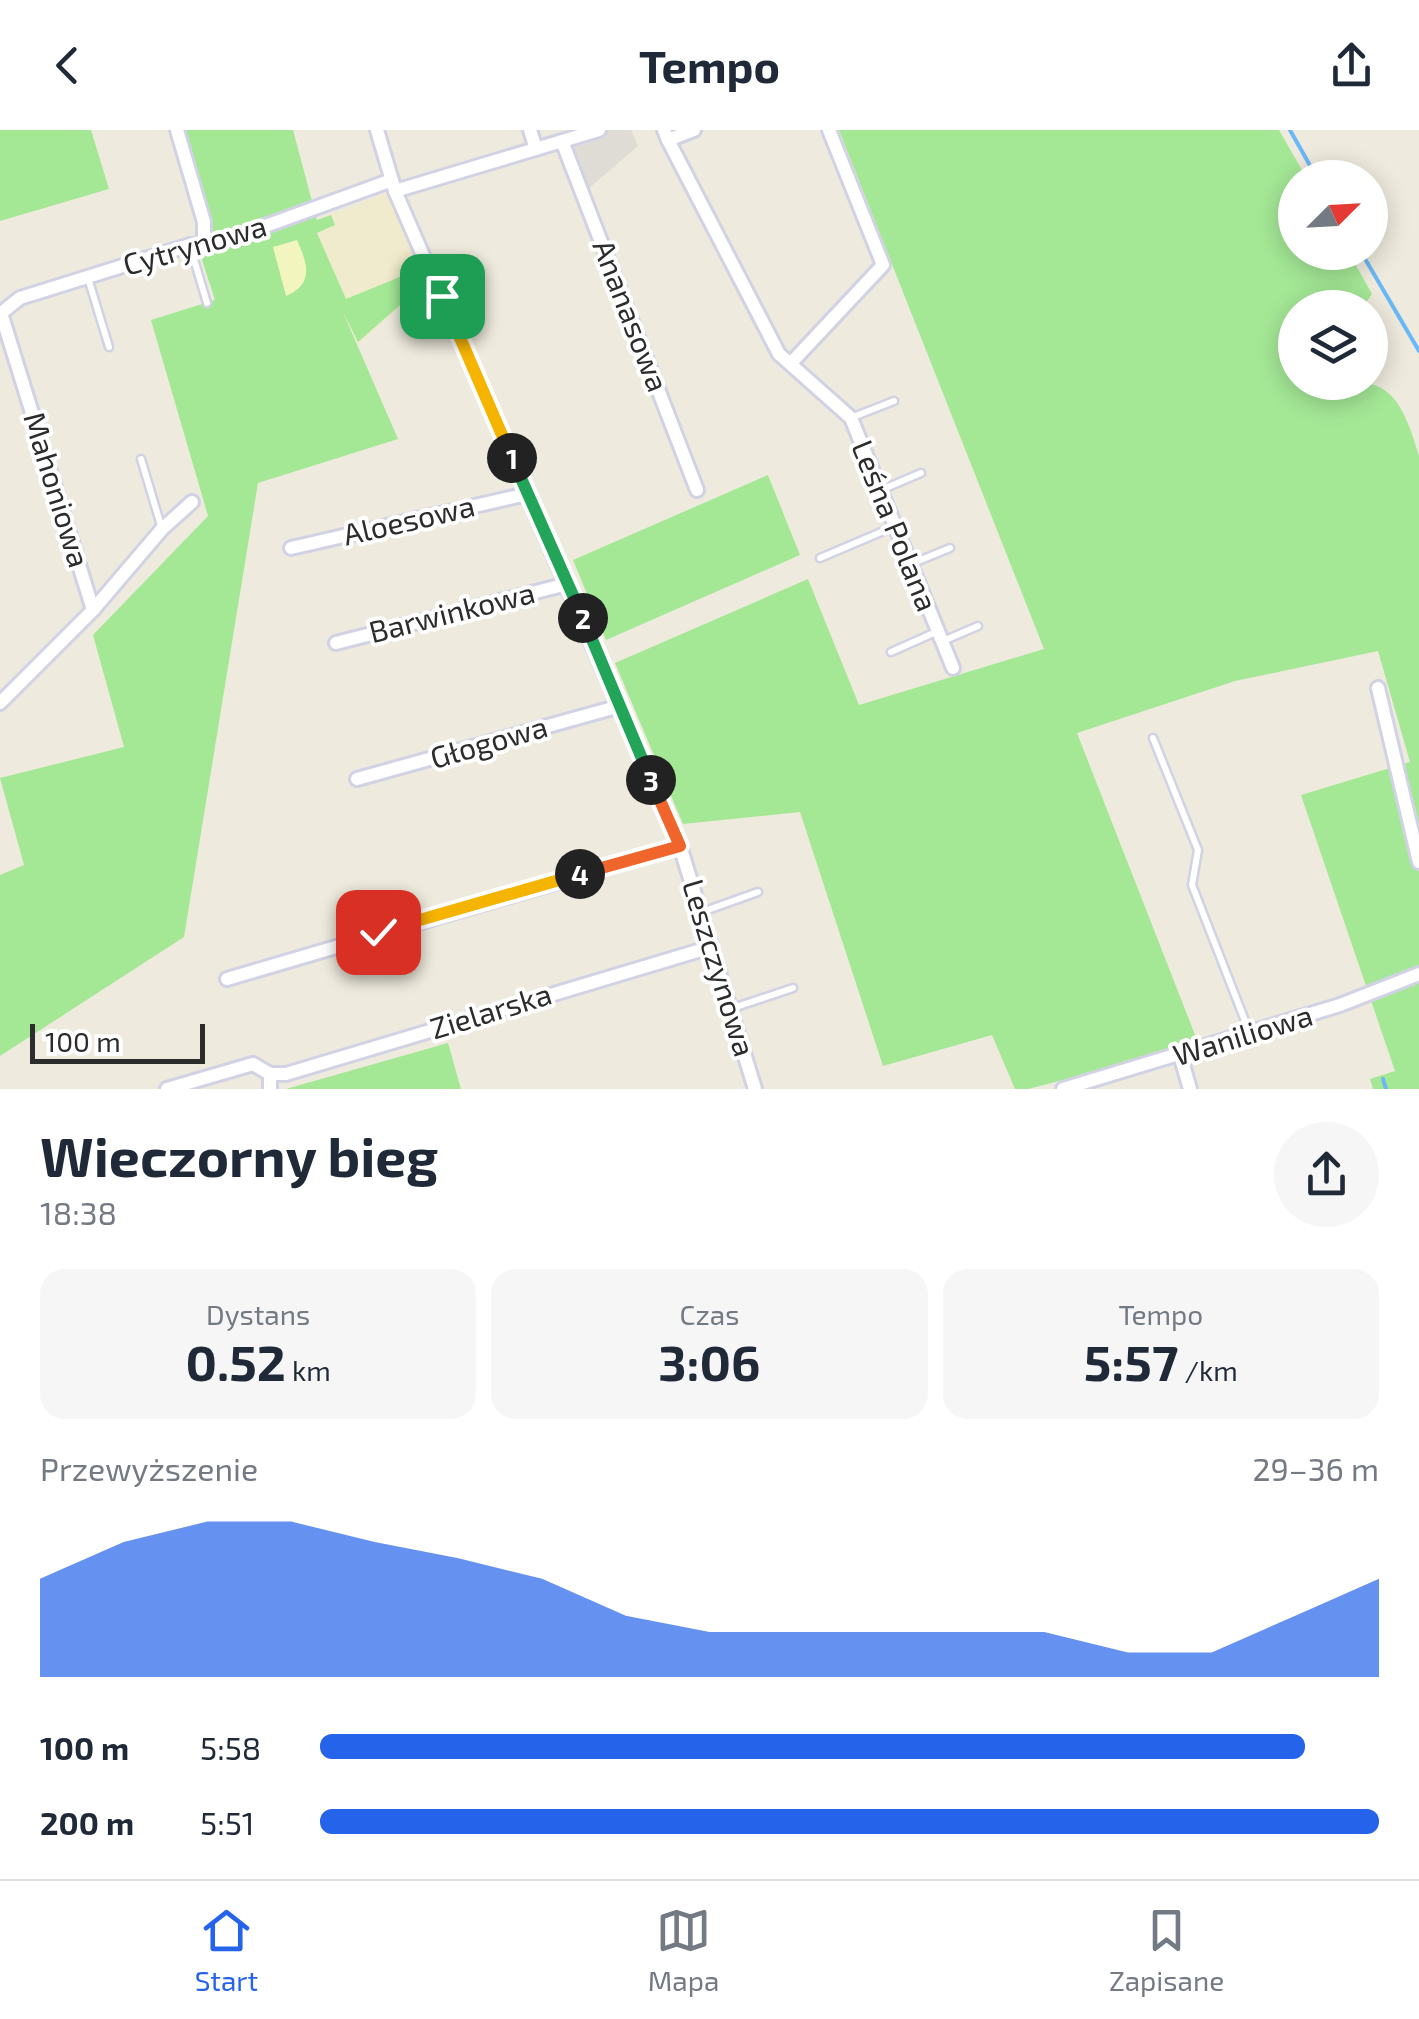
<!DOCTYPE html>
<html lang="pl">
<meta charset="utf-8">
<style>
body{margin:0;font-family:"Exo 2",sans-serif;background:#f6f6f7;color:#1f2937;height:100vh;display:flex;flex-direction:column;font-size:38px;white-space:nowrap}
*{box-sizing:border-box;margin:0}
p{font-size:32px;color:#747a83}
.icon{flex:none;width:55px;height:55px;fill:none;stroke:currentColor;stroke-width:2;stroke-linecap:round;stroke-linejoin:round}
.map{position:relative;height:959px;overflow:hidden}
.side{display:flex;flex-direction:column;background:#fff;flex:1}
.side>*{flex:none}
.needle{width:65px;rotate:66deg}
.tools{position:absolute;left:1278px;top:30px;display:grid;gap:20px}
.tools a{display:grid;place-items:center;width:110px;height:110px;border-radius:50%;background:#fff;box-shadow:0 5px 25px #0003;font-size:50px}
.scale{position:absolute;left:30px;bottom:25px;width:175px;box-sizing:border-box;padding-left:10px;border:5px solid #2c2c2c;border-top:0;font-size:28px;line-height:35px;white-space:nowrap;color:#2c2c2c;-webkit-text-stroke:8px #fff;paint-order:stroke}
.pin{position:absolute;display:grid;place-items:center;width:85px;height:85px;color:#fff;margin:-42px;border-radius:20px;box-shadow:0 5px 15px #0006}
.km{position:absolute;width:50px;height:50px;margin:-25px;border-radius:50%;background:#222;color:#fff;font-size:28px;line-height:50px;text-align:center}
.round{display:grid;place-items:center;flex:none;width:105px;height:105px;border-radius:52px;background:#f6f6f7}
.head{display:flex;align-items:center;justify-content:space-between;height:170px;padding:0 40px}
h1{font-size:55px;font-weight:700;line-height:75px}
.stats{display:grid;grid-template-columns:repeat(3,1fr);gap:15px;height:170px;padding:10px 40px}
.stats div{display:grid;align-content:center;border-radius:25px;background:#f6f6f7;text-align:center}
.stats b{font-size:50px;font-weight:700}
.stats small{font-size:28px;font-weight:400}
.stats p{font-size:28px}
.chart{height:280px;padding:20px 40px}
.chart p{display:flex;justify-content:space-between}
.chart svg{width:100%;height:180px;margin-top:10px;fill:#2563eb;opacity:.7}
ul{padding:0 40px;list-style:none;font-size:32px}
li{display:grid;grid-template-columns:160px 120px 1fr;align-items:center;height:75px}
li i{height:25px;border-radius:12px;background:#2563eb}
header{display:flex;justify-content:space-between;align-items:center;height:130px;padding:0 40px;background:#fff;font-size:45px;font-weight:700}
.dock{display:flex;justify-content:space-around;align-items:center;height:140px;border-top:2px solid #e0e1e3;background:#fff;font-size:28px;color:#747a83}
.dock a{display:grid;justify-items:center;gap:5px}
.dock .current{color:#2563eb}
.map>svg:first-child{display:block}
</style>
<header><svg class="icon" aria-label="back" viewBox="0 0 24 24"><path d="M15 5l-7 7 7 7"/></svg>Tempo<svg class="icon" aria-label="share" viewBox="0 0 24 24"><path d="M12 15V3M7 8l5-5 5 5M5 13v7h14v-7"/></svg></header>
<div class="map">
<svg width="1419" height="959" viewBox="0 0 1419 959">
<rect width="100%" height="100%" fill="#eeeadd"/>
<path fill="#f0ebcc" d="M387 63 422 145 417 162 357 215 309 102 317 90Z"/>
<g fill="#a4e896">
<path d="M0 0H91L109 59 0 91Z"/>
<path d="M182 0H293L317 90 331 85 335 95 317 103 346 169 407 144 416 161 358 212 342 180 398 309 258 353 184 807 0 926V745L24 735 0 648 124 617 93 505 208 386 151 190 215 170 202 130 208 121 217 119Z"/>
<path d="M839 0H1279L1306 47 1295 48V122L1349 123 1372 164 1363 177 1295 178V252C1375 252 1394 239 1419 326V959H1373L1370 949 1395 941 1301 665 1410 632 1378 521 1235 551 1077 603 1199 915 1028 959H1015L992 905 883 936 800 682 683 694 615 533 808 449 859 575 1044 519Z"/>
<path d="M768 345 800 425 606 510 573 430Z"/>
<path d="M448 913 461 959H286Z"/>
</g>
<path fill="#f3f5bf" d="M297 110C307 133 315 153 286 166L273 117Z"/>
<path fill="#dedcd4" d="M599 0H631L638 16 582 64 562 11Z"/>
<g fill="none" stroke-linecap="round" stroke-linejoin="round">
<g stroke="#6ab8f6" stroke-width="4">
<path d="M1290 0 1317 48"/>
<path d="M1361 122 1419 221"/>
<path d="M1383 949 1386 959"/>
</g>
<defs>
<g id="lane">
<path d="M190 116 207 173"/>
<path d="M88 148 109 217"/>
<path d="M853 287 894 271"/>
<path d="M141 329 162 399"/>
<path d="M881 360 921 343"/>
<path d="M820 428 893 397"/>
<path d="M911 434 950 418"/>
<path d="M943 511 978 496"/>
<path d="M891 522 936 502"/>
<path d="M1153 608 1198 720 1192 755 1249 901"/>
<path d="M702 782 758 762"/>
<path d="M730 879 793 858"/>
</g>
<g id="street">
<path d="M177 0 204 92V112"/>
<path d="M377 0 395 61 680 716 755 959"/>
<path d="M530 0 536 19"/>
<path d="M664 0 668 10 694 0"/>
<path d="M668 10 779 224 851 288 953 538"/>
<path d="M562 11 697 360"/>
<path d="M395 61 599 0"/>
<path d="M1 183 93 480"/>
<path d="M0 184 20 168 190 115 213 114 235 107 392 50"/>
<path d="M791 233 883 135 829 0"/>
<path d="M291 418 527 364"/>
<path d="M336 513 567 454"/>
<path d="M1378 558 1419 732"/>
<path d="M0 573 93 480 162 399 192 372"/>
<path d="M357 649 620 576"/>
<path d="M227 849 680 716"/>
<path d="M1180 925 1190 959"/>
<path d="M270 944H286L711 817"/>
<path d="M270 944V959"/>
<path d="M167 959 253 934 270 944"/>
<path d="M1063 959 1340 875 1419 844"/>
</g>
</defs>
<use href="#lane" stroke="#d2d2e5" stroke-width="11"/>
<use href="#street" stroke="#d2d2e5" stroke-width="18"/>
<use href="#lane" stroke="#fff" stroke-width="6"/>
<use href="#street" stroke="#fff" stroke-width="12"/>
</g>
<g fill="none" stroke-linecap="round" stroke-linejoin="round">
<defs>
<path id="split-1" d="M442 166 512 328"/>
<path id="split-2" d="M512 328 583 488"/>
<path id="split-3" d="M583 488 651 650"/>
<path id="split-4" d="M580 744 680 716 651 650"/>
<path id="split-5" d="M378 802 580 744"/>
</defs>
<use href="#split-1" stroke="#fff" stroke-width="20"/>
<use href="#split-2" stroke="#fff" stroke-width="20"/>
<use href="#split-3" stroke="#fff" stroke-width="20"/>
<use href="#split-4" stroke="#fff" stroke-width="20"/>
<use href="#split-5" stroke="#fff" stroke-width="20"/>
<use href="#split-1" stroke="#f5b400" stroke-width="12"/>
<use href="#split-2" stroke="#22a559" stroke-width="12"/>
<use href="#split-3" stroke="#22a559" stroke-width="12"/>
<use href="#split-4" stroke="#f0652b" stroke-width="12"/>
<use href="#split-5" stroke="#f5b400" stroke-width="12"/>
</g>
<g text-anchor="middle" stroke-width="8" stroke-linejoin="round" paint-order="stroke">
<g font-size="30" fill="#2c2c2c" stroke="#fff">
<text transform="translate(195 116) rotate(-16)" y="10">Cytrynowa</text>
<text transform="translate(630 186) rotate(69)" y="10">Ananasowa</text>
<text transform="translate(56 360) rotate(73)" y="10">Mahoniowa</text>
<text transform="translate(409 391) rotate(-13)" y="10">Aloesowa</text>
<text transform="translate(894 396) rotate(68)" y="10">Leśna Polana</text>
<text transform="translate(452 483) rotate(-14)" y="10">Barwinkowa</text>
<text transform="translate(489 613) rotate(-16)" y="10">Głogowa</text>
<text transform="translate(718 838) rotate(73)" y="10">Leszczynowa</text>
<text transform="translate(491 882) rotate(-17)" y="10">Zielarska</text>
<text transform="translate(1243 906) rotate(-17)" y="10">Waniliowa</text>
</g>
</g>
</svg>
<div class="tools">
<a><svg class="needle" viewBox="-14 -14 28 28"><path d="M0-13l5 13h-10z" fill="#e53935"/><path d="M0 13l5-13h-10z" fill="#747a83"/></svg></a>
<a><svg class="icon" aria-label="layers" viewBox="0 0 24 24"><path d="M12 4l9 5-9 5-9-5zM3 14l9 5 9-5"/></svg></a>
</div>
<div class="scale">100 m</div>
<div class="pin" style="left:442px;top:166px;background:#1e9e55"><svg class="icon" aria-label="arrive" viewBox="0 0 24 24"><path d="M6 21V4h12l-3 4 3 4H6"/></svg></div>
<div class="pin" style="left:378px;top:802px;background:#d93025"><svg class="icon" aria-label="check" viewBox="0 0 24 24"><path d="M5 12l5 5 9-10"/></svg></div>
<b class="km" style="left:512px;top:328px">1</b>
<b class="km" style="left:583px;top:488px">2</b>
<b class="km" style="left:651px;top:650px">3</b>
<b class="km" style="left:580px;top:744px">4</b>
</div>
<section class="side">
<div class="head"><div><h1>Wieczorny bieg</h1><p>18:38</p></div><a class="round"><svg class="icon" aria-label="share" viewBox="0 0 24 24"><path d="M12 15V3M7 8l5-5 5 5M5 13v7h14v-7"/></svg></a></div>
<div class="stats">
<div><p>Dystans</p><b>0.52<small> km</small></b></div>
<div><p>Czas</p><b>3:06</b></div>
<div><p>Tempo</p><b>5:57<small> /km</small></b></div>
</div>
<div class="chart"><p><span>Przewyższenie</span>29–36 m</p>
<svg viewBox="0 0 160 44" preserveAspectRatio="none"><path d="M0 44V20L10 11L20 6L30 6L40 11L50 15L60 20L70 29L80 33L90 33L100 33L110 33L120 33L130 38L140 38L150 29L160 20V44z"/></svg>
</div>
<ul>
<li><b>100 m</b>5:58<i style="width:93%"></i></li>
<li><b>200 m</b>5:51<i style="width:100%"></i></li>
</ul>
</section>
<nav class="dock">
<a class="current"><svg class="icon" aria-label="home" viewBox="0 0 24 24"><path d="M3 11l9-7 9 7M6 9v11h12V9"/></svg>Start</a>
<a><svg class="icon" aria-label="map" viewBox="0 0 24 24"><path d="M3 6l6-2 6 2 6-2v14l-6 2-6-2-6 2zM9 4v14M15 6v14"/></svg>Mapa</a>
<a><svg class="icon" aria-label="saved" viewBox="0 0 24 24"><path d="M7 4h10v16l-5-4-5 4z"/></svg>Zapisane</a>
</nav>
